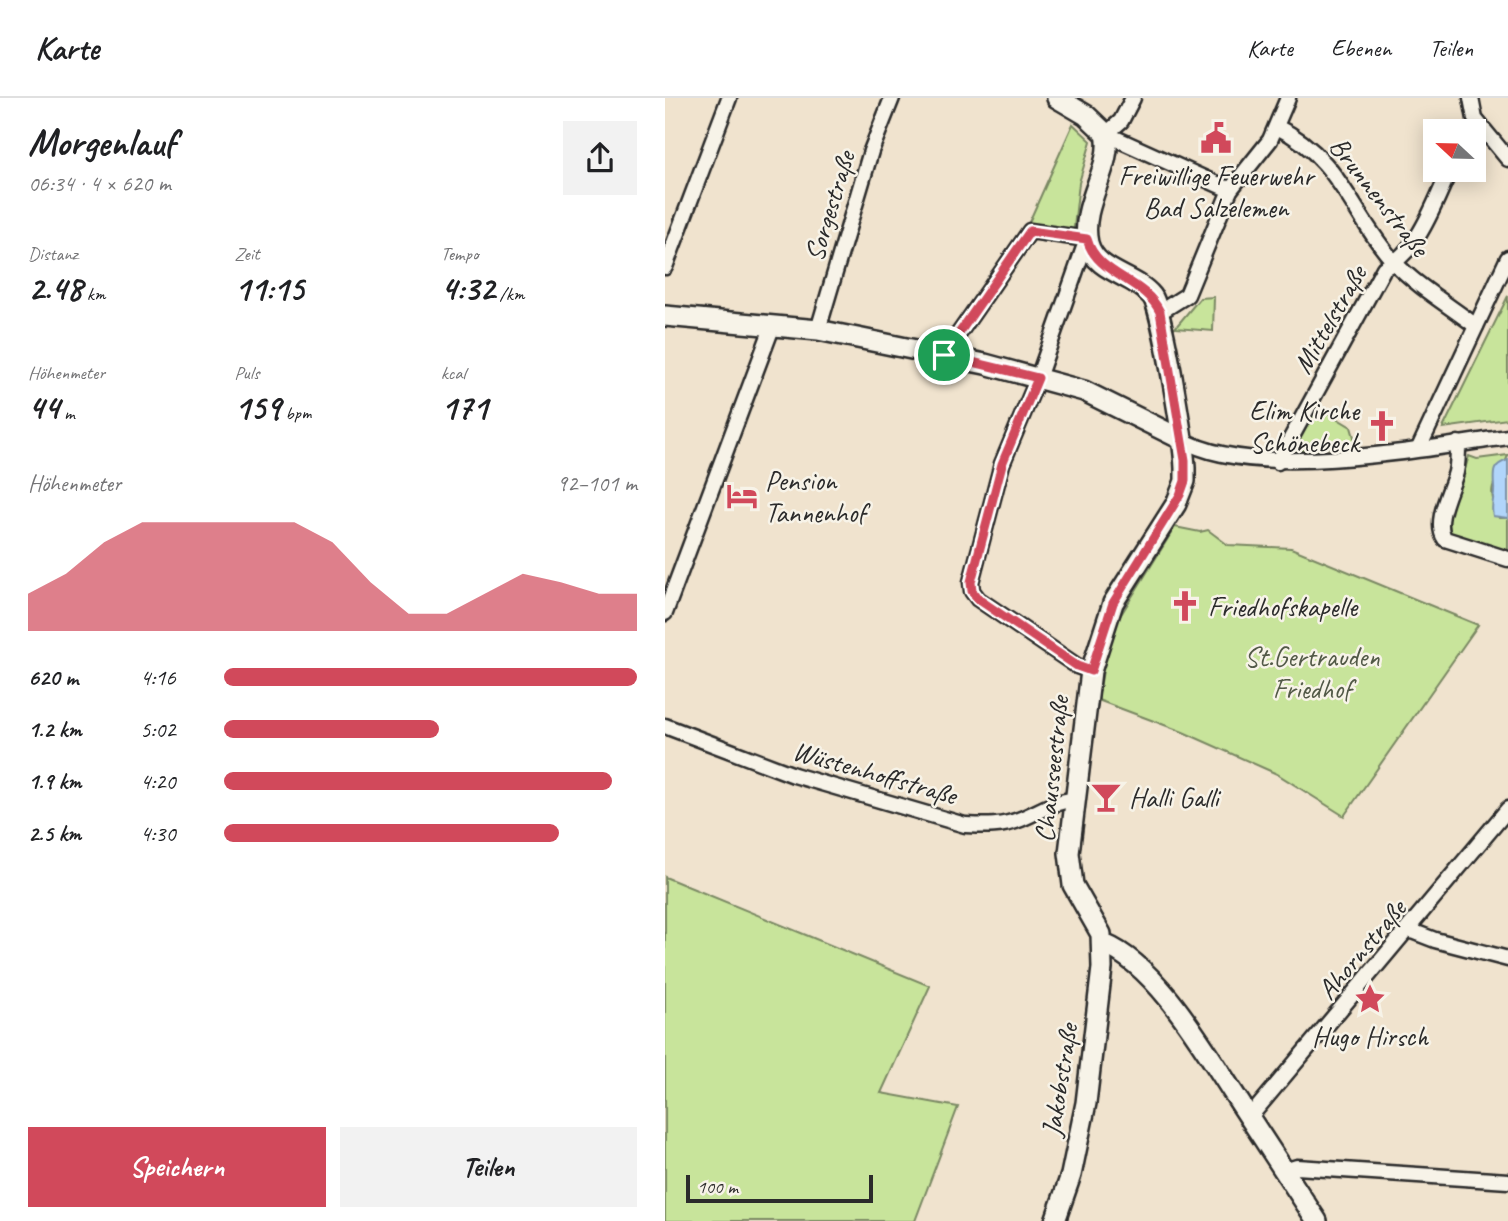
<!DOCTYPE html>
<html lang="de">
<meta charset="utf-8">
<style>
body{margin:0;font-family:Caveat,sans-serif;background:#f2f2f2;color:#202124;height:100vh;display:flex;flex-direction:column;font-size:26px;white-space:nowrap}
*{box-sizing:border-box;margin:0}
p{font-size:23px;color:#757577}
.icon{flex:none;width:38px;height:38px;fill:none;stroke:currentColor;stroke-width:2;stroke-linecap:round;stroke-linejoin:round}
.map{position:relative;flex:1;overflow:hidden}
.side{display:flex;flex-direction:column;background:#fff;width:665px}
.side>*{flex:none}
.needle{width:46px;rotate:292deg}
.controls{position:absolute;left:758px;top:21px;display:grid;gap:14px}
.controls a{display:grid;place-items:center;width:63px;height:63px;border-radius:0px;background:#fff;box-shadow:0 4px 18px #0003;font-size:35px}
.scale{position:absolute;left:21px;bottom:18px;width:187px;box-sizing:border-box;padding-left:7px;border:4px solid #2b2b2b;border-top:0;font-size:19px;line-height:24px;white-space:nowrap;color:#2b2b2b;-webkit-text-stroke:5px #f7f3e8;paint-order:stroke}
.pin{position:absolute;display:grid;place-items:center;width:60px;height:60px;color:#fff;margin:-30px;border:4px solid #fff;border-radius:50%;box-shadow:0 2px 7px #0007}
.round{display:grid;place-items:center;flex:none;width:74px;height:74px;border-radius:0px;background:#f2f2f2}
.summary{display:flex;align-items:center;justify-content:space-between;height:119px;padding:0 28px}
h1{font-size:38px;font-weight:800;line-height:52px}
.figures{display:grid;grid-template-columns:repeat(3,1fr);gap:10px;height:119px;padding:7px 28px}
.figures div{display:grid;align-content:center}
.figures b{font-size:35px;font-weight:800}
.figures small{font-size:19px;font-weight:400}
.figures p{font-size:19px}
.chart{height:196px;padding:14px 28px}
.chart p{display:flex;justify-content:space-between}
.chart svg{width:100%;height:126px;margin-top:7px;fill:#d1495b;opacity:.7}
.action{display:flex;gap:14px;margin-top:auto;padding:14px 28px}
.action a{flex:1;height:80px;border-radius:0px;background:#d1495b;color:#fff;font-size:28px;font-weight:800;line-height:80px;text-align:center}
.action a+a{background:#f2f2f2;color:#202124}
ul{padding:0 28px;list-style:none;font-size:23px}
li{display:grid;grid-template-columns:112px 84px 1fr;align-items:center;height:52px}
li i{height:18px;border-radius:9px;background:#d1495b}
header{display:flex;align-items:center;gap:42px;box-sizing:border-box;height:98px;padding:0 35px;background:#fff;border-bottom:2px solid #e0e0e0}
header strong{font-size:33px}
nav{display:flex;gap:38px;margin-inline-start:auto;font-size:24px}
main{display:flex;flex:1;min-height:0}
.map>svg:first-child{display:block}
</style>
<header>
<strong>Karte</strong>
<nav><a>Karte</a><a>Ebenen</a><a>Teilen</a></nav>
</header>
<main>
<section class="side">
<div class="summary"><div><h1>Morgenlauf</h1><p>06:34 · 4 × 620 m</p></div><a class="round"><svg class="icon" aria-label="share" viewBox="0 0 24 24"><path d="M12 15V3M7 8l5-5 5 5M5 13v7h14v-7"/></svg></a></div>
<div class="figures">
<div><p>Distanz</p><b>2.48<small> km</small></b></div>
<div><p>Zeit</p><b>11:15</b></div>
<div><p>Tempo</p><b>4:32<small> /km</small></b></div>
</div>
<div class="figures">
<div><p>Höhenmeter</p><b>44<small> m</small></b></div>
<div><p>Puls</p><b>159<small> bpm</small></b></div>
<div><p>kcal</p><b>171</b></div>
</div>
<div class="chart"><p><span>Höhenmeter</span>92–101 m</p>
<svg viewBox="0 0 160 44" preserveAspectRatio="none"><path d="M0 44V31L10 24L20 13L30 6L40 6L50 6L60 6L70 6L80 13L90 27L100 38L110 38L120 31L130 24L140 27L150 31L160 31V44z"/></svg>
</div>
<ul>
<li><b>620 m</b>4:16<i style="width:100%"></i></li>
<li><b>1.2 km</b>5:02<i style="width:52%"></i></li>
<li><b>1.9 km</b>4:20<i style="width:94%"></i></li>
<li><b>2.5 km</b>4:30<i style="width:81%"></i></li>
</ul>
<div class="action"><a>Speichern</a><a>Teilen</a></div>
</section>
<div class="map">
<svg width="843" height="1123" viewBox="0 0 843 1123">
<rect width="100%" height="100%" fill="#f0e3ce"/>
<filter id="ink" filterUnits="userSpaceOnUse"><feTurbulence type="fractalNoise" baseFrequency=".0143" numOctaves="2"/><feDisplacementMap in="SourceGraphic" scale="14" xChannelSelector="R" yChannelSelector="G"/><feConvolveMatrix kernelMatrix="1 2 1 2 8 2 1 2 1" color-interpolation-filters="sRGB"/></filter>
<g filter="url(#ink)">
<g fill="#c8e49b" stroke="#7a8863" stroke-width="2">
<path d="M408 26 426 43 414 85 408 138 361 131Z"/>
<path d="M843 198V321L778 330Z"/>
<path d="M549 199 548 233 510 230 535 200Z"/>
<path d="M648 306 686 329 691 346 616 355Z"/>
<path d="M843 357C834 385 818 382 834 420H843V458L785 441 779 426 793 378 799 374 804 358 812 361Z"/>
<path d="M510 429 535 434 543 432 563 447 626 450 813 527 679 718 612 676 518 634 433 602 444 536Z"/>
<path d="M0 779 265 888 216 995 293 1009 250 1123H0Z"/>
</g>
<path fill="#b1d5fa" stroke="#7b91a7" stroke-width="2" d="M843 362V420L828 418C825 407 830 399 829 389 828 374 827 367 843 362Z"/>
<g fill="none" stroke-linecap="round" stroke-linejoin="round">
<defs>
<g id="street">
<path d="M468 0 456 23 441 36 565 92"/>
<path d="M806 0 810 21 843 61"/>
<path d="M612 29C676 60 686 117 730 165 753 189 785 208 811 228"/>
<path d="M0 169 64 0"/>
<path d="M495 214 522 197 565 92 605 42 623 0"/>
<path d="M153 232 206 53 227 0"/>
<path d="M279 257 365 133 422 141 373 280 337 366 306 484 307 493 313 501 412 568 426 573"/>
<path d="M516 341C588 384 760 350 843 339"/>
<path d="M793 345C793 355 793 365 791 374 786 393 768 424 780 441L843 461"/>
<path d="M754 350 843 160"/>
<path d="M613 364 719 170C754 154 769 105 785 72"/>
<path d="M0 515 108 227"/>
<path d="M0 628 129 677 300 727C320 728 337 729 356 721 373 714 389 703 408 702"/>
<path d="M744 832 770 842 843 861"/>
<path d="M584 1020 843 711"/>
<path d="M619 1073 632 1069 843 1083"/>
</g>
<g id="secondary">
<path d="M0 218 153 232 320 266 419 293 516 341"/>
<path d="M439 846C493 868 541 954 573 1002 599 1042 626 1083 652 1123"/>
<path d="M390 1123 406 1077 421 1005 437 870 436 836 408 787 404 755 426 573 448 505 511 406 520 383V370C519 346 498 212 487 198 469 176 431 175 423 145 414 107 449 68 441 36L421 17 392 0"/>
</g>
</defs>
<use href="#street" stroke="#2b2b2b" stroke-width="19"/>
<use href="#secondary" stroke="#2b2b2b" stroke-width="24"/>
<use href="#street" stroke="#f7f3e8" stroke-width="14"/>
<use href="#secondary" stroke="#f7f3e8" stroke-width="19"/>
</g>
</g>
<g fill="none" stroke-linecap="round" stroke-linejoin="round" filter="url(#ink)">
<defs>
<path id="route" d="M365 133 422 141C432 178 479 180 495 214L520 362V383L515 397 448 505 426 573 412 568 313 501 307 493 306 484 337 366 373 280 279 257Z"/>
</defs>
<use href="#route" stroke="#fff" stroke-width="14"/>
<use href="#route" stroke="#d1495b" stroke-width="9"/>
</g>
<defs>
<symbol id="civic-bare" viewBox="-9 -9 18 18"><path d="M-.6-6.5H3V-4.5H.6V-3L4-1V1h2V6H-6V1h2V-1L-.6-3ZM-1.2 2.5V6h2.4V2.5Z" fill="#d1495b" stroke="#f7f3e8" stroke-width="2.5" paint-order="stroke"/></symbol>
<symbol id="church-bare" viewBox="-9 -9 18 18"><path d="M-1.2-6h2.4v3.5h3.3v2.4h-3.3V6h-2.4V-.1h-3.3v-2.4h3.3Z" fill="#d1495b" stroke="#f7f3e8" stroke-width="2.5" paint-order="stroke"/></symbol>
<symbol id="hotel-bare" viewBox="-9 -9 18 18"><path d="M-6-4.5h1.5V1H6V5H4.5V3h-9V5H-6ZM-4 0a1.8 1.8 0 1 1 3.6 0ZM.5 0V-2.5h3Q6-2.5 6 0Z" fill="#d1495b" stroke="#f7f3e8" stroke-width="2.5" paint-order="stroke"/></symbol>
<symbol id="bar-bare" viewBox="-9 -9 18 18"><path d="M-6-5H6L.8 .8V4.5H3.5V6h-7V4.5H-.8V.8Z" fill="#d1495b" stroke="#f7f3e8" stroke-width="2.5" paint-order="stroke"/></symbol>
<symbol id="sight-bare" viewBox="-9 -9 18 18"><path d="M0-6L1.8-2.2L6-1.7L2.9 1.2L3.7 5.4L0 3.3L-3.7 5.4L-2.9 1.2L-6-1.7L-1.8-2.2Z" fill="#d1495b" stroke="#f7f3e8" stroke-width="2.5" paint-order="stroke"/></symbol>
</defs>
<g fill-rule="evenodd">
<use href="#civic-bare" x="529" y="18" width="44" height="44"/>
<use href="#church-bare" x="695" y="306" width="44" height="44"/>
<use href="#hotel-bare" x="55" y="376" width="44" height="44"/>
<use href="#church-bare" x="498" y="486" width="44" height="44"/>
<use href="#bar-bare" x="419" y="677" width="44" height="44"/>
<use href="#sight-bare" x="683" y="879" width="44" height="44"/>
</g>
<g text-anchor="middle" stroke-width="5" stroke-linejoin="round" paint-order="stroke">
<g font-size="28" fill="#2b2b2b" stroke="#f7f3e8" text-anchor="start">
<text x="551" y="87" text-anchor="middle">Freiwillige Feuerwehr<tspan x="551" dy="32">Bad Salzelemen</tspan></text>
<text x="694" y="322" text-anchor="end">Elim Kirche<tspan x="694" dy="32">Schönebeck</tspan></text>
<text x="100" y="392">Pension<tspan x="100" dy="32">Tannenhof</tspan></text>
<text x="543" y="518">Friedhofskapelle</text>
<text x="464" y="709">Halli Galli</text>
<text x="705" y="948" text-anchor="middle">Hugo Hirsch</text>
</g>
<g font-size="28" fill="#2b2b2b" stroke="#f7f3e8">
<text transform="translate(715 98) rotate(52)" y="10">Brunnenstraße</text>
<text transform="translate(164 108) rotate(-73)" y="10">Sorgestraße</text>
<text transform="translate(664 221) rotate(-60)" y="10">Mittelstraße</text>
<text transform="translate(386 671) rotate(-84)" y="10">Chausseestraße</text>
<text transform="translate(210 674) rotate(16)" y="10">Wüstenhoffstraße</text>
<text transform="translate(696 851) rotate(-50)" y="10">Ahornstraße</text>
<text transform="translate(394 982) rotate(-81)" y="10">Jakobstraße</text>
</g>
<g font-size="28" fill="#525947" stroke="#f7f3e8">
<text x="647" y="568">St.Gertrauden<tspan x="647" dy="32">Friedhof</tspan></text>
</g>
</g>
</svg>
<div class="controls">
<a><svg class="needle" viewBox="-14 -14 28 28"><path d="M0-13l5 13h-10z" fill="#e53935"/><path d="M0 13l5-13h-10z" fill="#757577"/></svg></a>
</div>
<div class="scale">100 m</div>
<div class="pin" style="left:279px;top:257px;background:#1e9e55"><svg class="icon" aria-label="arrive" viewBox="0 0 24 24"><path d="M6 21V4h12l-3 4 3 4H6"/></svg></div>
</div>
</main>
